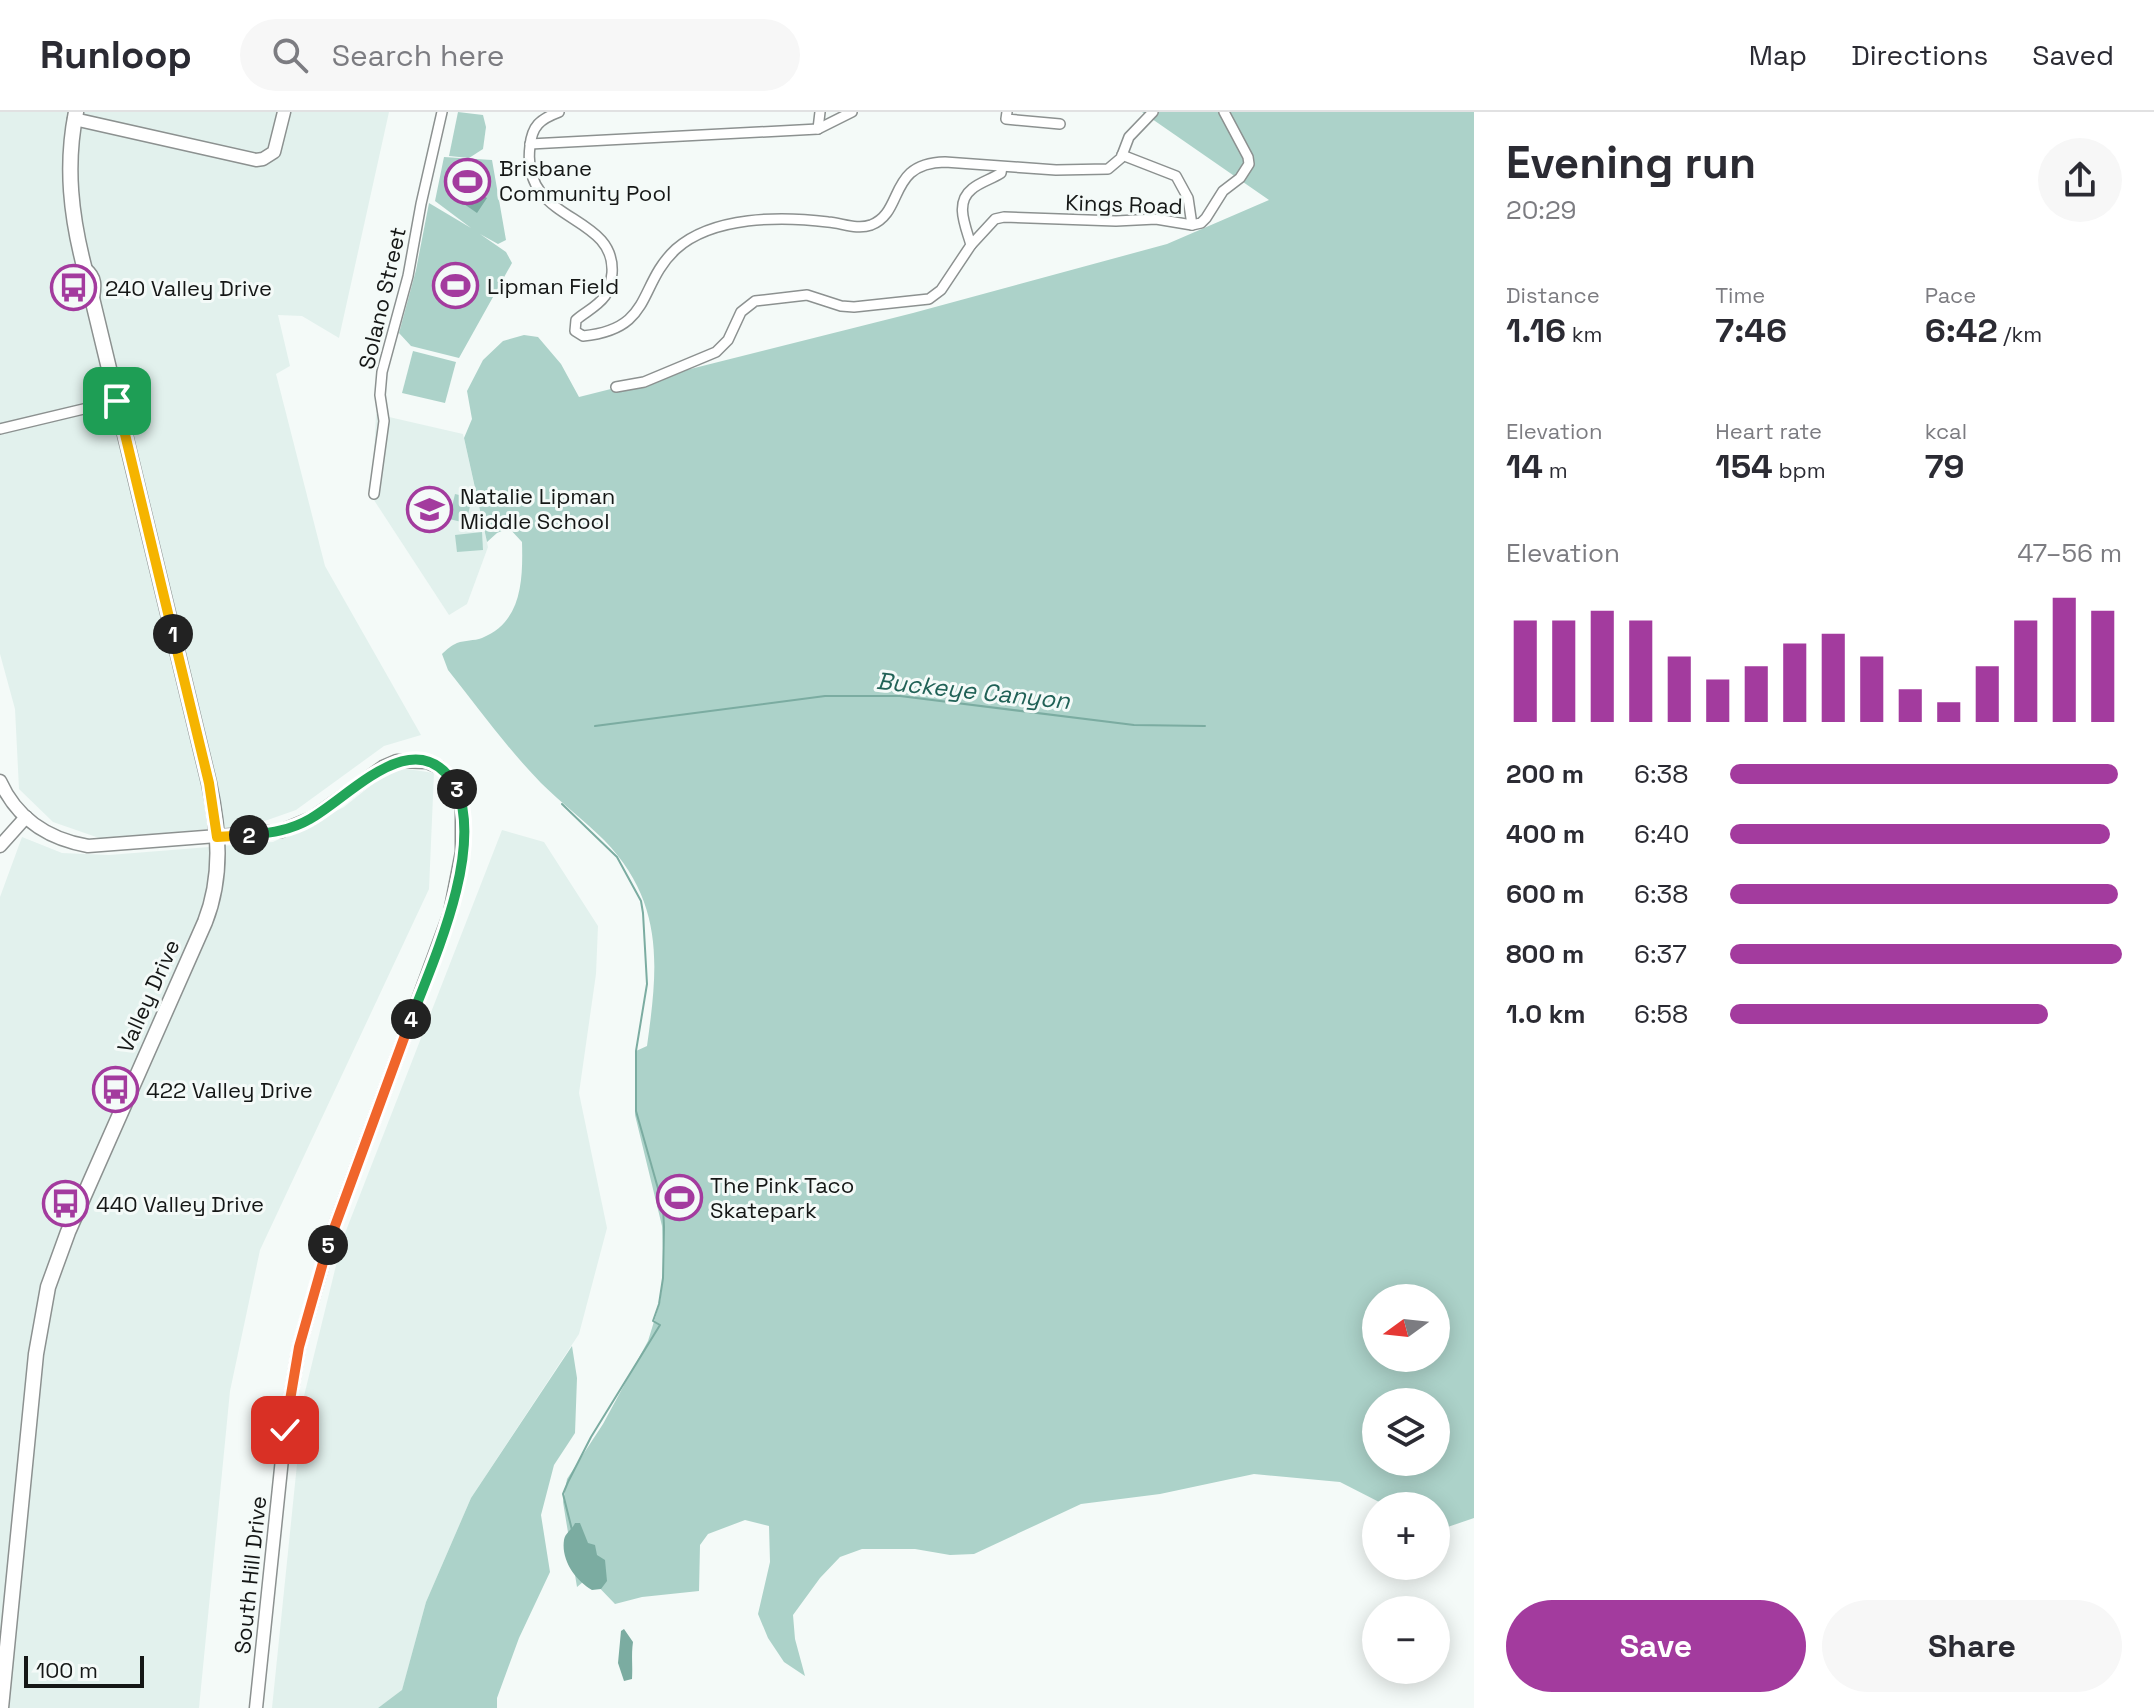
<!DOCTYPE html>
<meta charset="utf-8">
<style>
body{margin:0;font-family:"Space Grotesk",sans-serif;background:#f7f7f7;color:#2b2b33;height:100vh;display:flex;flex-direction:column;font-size:30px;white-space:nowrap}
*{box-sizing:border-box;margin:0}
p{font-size:26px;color:#7c7c81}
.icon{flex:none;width:44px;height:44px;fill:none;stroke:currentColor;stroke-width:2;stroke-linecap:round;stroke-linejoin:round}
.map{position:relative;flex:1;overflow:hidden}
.panel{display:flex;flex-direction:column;background:#fff;width:680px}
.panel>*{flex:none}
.needle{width:52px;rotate:255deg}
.buttons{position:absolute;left:1362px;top:1172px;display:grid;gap:16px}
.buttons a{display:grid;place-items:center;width:88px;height:88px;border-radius:50%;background:#fff;box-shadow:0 4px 20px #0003;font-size:40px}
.scale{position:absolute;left:24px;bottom:20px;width:120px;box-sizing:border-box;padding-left:8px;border:4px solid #151716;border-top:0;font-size:22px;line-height:28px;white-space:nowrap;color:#151716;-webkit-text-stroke:6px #f4faf8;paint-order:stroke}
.pin{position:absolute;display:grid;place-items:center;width:68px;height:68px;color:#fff;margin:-34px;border-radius:16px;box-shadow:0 4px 12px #0006}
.km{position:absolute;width:40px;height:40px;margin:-20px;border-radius:50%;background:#222;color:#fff;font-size:22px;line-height:40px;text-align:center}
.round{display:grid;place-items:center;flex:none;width:84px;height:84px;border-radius:42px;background:#f7f7f7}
.overview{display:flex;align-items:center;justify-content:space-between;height:136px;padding:0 32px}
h1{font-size:44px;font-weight:700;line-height:60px}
.figures{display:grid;grid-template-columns:repeat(3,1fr);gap:12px;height:136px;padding:8px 32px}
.figures div{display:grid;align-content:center}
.figures b{font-size:34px;font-weight:700}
.figures small{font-size:22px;font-weight:400}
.figures p{font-size:22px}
.chart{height:224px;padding:16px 32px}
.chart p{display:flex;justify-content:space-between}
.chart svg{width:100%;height:144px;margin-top:8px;stroke:#a33b9e;stroke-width:6}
.button{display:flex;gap:16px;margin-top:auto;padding:16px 32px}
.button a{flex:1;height:92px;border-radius:48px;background:#a33b9e;color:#fff;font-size:32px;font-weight:700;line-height:92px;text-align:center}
.button a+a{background:#f7f7f7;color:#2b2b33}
ul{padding:0 32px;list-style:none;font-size:26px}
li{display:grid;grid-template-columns:128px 96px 1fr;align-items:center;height:60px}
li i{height:20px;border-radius:10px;background:#a33b9e}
header{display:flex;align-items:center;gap:48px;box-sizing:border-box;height:112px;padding:0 40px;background:#fff;border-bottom:2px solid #e1e1e2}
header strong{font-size:38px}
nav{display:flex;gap:44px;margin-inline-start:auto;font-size:28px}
.search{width:560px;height:72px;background:#f7f7f7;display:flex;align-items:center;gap:20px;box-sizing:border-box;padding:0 28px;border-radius:44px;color:#7c7c81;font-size:30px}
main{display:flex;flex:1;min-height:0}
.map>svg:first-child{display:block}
</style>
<header>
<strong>Runloop</strong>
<div class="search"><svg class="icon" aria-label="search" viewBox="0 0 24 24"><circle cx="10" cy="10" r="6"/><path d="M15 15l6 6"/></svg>Search here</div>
<nav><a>Map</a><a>Directions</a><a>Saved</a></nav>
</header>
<main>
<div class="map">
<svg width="1474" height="1596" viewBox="0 0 1474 1596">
<rect width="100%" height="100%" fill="#f4faf8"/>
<g fill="#e2f1ed">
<path d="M0 0H389L339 226 302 204 278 203 290 254 276 262 325 454 421 623 384 634 296 698 253 713 102 727 53 710 19 677 15 597 0 542Z"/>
<path d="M376 302 463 322 488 435 467 492 449 503 372 385Z"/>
<path d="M394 655 434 661 429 777 260 1138 230 1279 199 1596H0V785L22 725 62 741 109 743 273 730 344 695Z"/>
<path d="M502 718 544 730 598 814 596 862 579 981 607 1116 579 1222 471 1386 426 1490 402 1579 378 1596H272L304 1284 342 1129Z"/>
</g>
<g fill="#acd2c9" fill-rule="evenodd">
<path d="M458 0 483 3 486 15 483 37 469 46 449 44Z"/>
<path d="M1142 0H1474V1406L1436 1419V1394H1387L1340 1370 1254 1362 1160 1382 1081 1392 974 1442 950 1443 915 1437H862L840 1445 820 1466 793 1503 795 1527 805 1564 784 1550 768 1526 758 1502 770 1450 769 1414 745 1408 708 1422 700 1433 699 1479 642 1485 615 1492 589 1465 577 1475 563 1390 567 1367 603 1312 648 1229 660 1190 664 1159 662 1114 635 1003 636 939 647 934C658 855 665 791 604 728 584 708 561 691 541 671 507 636 478 596 448 558L442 542C446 538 452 533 457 531 465 528 474 529 482 526 522 510 523 468 522 430L509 416 497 421 487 430 464 326 472 307 467 279 483 248 503 229 524 223 538 225 561 252 579 285 913 201 1167 132 1269 88ZM1376 1186H1436V1246H1376ZM1376 1290H1436V1350H1376Z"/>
<path d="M444 45 492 48 506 128 498 132 480 122 506 140 512 151 459 246 411 234 399 221 416 158 429 91 471 116 435 89Z"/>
<path d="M413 239 456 250 445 291 402 281Z"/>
<path d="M455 382 472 386 466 411 449 407Z"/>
<path d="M482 420 483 438 457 440 455 423Z"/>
<path d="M572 1234 577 1266 575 1321 554 1353 541 1403 550 1460 519 1526 497 1586V1596H378L402 1578 426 1490 471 1386Z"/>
</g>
<g fill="#7baca1">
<path d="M469 63 483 72 478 80 487 86 477 101 454 85Z"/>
<path d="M575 1411H580L588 1431 595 1433 597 1443 605 1448 607 1469 601 1477 592 1478C575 1468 561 1448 564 1428 565 1421 572 1418 575 1411Z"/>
<path d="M624 1517 633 1530C631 1544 633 1554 632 1567L624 1569 618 1551 621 1519Z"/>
</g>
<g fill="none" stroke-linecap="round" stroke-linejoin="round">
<g stroke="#7baca1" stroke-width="2">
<path d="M595 614 825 584H900L1134 613 1205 614"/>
<path d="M562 692 617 745 641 789 643 801 647 872 636 939V999L663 1094 664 1115 663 1166 659 1192 653 1209 660 1213 591 1325 568 1370 563 1382 572 1418"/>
</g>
<defs>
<g id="minor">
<path d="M559 0C540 7 532 14 530 34 520 112 616 100 612 161 611 170 610 177 605 184 597 195 585 200 576 208L575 219 583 224C654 217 637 173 676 137 713 104 781 104 828 110 842 111 857 118 871 113 905 100 887 51 945 50L1056 58 1108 57 1121 46 1129 25 1153 0"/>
<path d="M1007 0 1006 7 1060 12"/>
<path d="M818 17 820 0"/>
<path d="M530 32 818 17 852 0"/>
<path d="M1122 43 1176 64 1188 86 1192 113"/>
<path d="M971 133 995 107 1004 105 1116 109 1156 107 1192 113 1201 111 1206 106 1223 79 1240 66 1249 52 1248 45 1224 0"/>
<path d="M616 275 644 270 716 240 728 228 741 200 755 189 807 183 841 194 854 195 929 187 941 178 971 133C966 115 954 91 972 77 980 70 992 67 1001 61L1002 55"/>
<path d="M0 317 117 289"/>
<path d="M374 382 384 309 380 283 382 260 408 164 421 92 442 0"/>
</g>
<g id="tertiary">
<path d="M74 7 256 48 263 47 274 40 284 0"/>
<path d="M0 669C17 707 48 727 88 734L281 719 312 706 383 655 397 649 427 650 439 655 453 668 462 688V740L450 801 330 1127 299 1235 285 1318 256 1596"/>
<path d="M0 734 26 705"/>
</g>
<g id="secondary">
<path d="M76 0C65 54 71 105 85 158L81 167 92 186"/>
<path d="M1 1596 36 1242 48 1175 68 1120 205 810C223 764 219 718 209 671L92 186C94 174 95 166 85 158"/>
</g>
</defs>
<use href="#minor" stroke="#8c9190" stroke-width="12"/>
<use href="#tertiary" stroke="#8c9190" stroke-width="15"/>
<use href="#secondary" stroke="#8c9190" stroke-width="17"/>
<use href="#minor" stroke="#fff" stroke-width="9"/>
<use href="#tertiary" stroke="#fff" stroke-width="12"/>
<use href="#secondary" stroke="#fff" stroke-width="14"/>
</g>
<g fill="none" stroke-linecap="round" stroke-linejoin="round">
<defs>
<path id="split-1" d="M117 289 173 522"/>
<path id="split-2" d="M173 522 209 671 217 725 249 723"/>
<path id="split-3" d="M249 723C271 721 291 718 310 707 351 684 418 605 457 677"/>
<path id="split-4" d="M411 907C434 847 483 740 457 677"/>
<path id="split-5" d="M328 1133 411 907"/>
<path id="split-6" d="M285 1318 299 1235 328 1133"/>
</defs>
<use href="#split-1" stroke="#fff" stroke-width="16"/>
<use href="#split-2" stroke="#fff" stroke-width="16"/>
<use href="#split-3" stroke="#fff" stroke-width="16"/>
<use href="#split-4" stroke="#fff" stroke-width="16"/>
<use href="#split-5" stroke="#fff" stroke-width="16"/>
<use href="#split-6" stroke="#fff" stroke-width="16"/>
<use href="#split-1" stroke="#f5b400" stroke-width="10"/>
<use href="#split-2" stroke="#f5b400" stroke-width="10"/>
<use href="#split-3" stroke="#22a559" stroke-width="10"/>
<use href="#split-4" stroke="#22a559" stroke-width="10"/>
<use href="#split-5" stroke="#f0652b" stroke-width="10"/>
<use href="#split-6" stroke="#f0652b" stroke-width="10"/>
</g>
<defs>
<symbol id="stadium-ring" viewBox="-11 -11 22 22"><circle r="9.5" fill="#f4faf8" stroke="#a33b9e" stroke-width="1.5"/><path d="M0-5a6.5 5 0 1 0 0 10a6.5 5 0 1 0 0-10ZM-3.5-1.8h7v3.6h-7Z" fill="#a33b9e"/></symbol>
<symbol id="bus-ring" viewBox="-11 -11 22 22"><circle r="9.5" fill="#f4faf8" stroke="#a33b9e" stroke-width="1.5"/><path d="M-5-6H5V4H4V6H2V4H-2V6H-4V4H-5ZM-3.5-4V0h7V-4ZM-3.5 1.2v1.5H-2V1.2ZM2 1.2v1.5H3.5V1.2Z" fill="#a33b9e"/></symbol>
<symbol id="school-ring" viewBox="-11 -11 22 22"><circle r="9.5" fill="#f4faf8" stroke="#a33b9e" stroke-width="1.5"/><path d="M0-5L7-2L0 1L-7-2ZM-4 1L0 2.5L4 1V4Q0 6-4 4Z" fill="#a33b9e"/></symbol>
</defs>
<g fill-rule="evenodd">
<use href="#stadium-ring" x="442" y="44" width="51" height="51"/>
<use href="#stadium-ring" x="430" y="148" width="51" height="51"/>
<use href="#bus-ring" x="48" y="150" width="51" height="51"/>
<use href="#school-ring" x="404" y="372" width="51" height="51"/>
<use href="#bus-ring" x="90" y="952" width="51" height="51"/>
<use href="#stadium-ring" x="654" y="1060" width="51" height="51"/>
<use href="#bus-ring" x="40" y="1066" width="51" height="51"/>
</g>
<g text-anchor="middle" stroke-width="6" stroke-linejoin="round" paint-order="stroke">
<g font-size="22" fill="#151716" stroke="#f4faf8" text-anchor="start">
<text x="499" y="64">Brisbane<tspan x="499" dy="25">Community Pool</tspan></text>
<text x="487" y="182">Lipman Field</text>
<text x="105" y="184">240 Valley Drive</text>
<text x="460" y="392">Natalie Lipman<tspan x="460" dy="25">Middle School</tspan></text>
<text x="146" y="986">422 Valley Drive</text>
<text x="710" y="1081">The Pink Taco<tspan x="710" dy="25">Skatepark</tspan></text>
<text x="96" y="1100">440 Valley Drive</text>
</g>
<g font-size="22" fill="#151716" stroke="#f4faf8">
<text transform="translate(1124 92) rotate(2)" y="8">Kings Road</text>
<text transform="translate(382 186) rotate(-77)" y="8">Solano Street</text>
<text transform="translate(148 884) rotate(-66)" y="8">Valley Drive</text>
<text transform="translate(250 1463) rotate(-84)" y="8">South Hill Drive</text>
</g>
<g font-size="24" font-style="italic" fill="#206156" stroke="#f4faf8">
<text transform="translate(973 579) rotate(6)" y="8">Buckeye Canyon</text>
</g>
</g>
</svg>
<div class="buttons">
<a><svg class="needle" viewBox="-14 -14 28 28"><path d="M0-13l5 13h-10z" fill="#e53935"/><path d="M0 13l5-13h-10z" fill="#7c7c81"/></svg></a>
<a><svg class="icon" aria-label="layers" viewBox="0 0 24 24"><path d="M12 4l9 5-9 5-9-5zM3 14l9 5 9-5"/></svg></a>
<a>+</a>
<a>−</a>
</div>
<div class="scale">100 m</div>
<div class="pin" style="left:117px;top:289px;background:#1e9e55"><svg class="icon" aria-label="arrive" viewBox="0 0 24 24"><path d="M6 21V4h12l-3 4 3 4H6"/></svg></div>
<div class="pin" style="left:285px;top:1318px;background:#d93025"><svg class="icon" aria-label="check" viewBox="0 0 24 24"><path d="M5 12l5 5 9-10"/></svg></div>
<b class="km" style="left:173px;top:522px">1</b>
<b class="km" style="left:249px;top:723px">2</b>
<b class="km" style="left:457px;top:677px">3</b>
<b class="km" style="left:411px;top:907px">4</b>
<b class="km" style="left:328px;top:1133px">5</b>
</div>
<section class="panel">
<div class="overview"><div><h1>Evening run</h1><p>20:29</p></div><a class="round"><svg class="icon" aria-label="share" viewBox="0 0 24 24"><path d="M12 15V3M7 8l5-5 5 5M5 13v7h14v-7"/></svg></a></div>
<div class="figures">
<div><p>Distance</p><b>1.16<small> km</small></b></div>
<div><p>Time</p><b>7:46</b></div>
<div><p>Pace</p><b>6:42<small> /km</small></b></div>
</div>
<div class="figures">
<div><p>Elevation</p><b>14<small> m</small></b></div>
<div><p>Heart rate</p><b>154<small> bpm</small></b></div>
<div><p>kcal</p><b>79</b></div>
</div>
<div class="chart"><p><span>Elevation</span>47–56 m</p>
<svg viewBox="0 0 160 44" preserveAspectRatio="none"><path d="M5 44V13M15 44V13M25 44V10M35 44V13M45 44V24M55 44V31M65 44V27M75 44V20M85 44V17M95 44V24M105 44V34M115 44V38M125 44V27M135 44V13M145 44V6M155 44V10"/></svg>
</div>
<ul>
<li><b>200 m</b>6:38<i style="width:99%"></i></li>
<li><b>400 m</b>6:40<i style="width:97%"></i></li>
<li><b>600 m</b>6:38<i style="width:99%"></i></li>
<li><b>800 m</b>6:37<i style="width:100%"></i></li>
<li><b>1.0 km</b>6:58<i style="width:81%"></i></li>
</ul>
<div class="button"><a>Save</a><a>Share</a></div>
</section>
</main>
